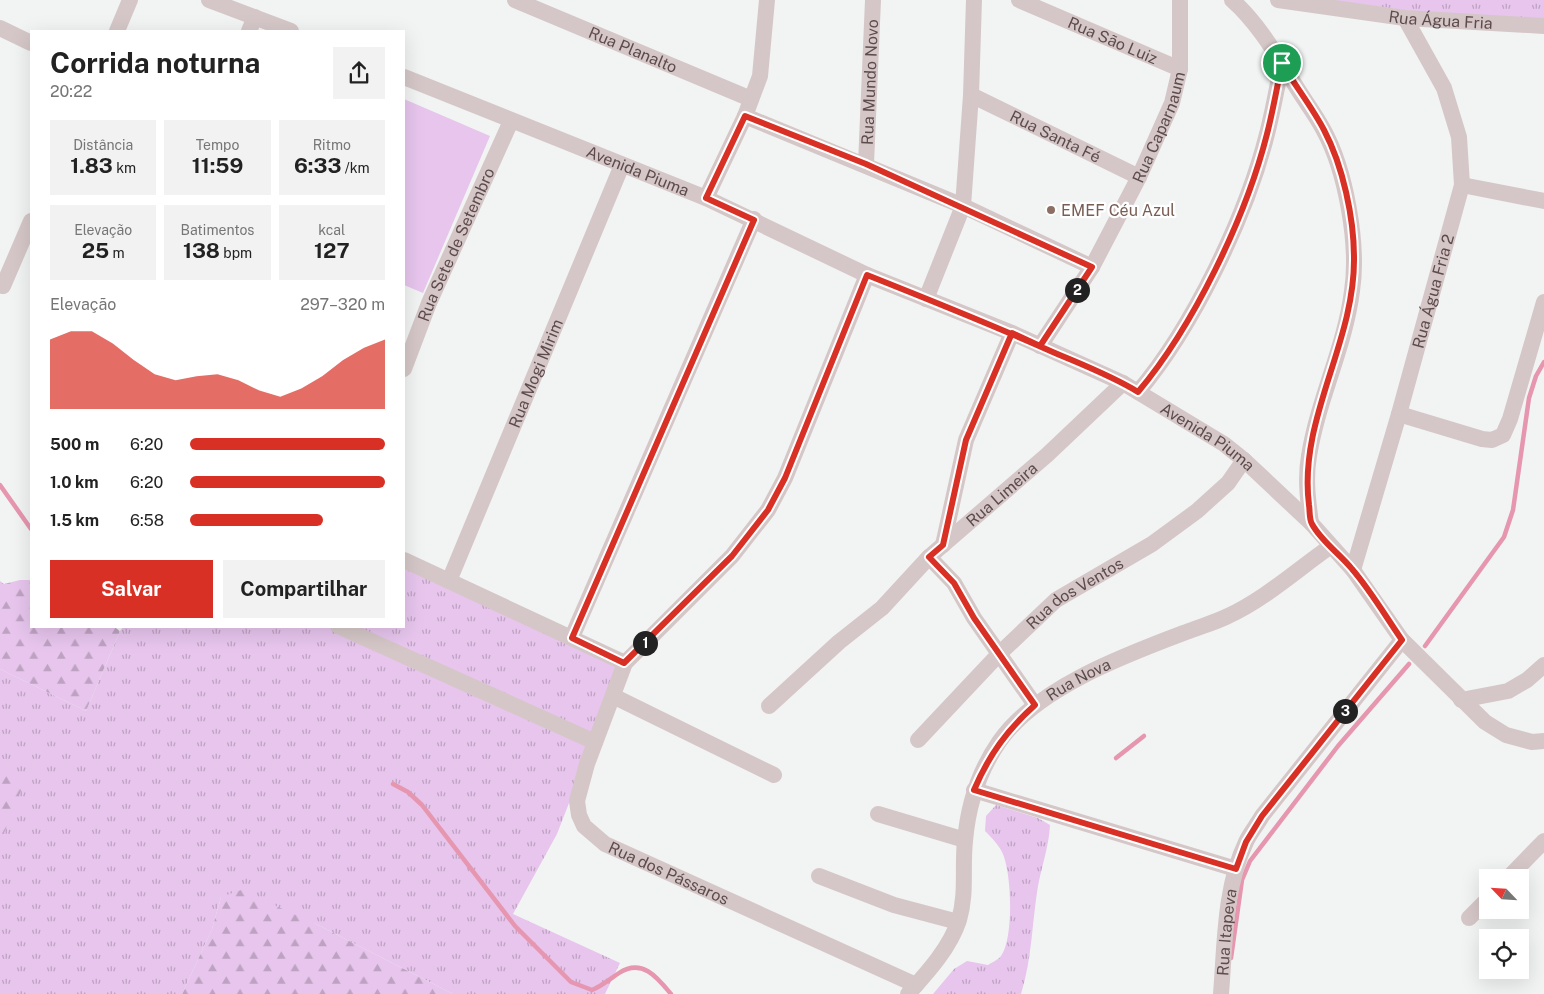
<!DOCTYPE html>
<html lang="pt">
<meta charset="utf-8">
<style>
body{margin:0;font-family:"Public Sans",sans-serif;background:#f2f2f2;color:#222;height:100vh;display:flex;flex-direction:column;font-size:19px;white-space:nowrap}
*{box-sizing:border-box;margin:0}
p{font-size:16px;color:#767676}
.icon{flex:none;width:28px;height:28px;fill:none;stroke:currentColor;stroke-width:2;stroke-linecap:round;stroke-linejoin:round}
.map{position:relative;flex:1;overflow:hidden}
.panel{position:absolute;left:30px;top:30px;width:375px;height:598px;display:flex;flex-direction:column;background:#fff;border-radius:0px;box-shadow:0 5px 20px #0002}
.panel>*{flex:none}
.needle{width:32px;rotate:295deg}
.fabs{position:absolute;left:1479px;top:869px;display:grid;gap:10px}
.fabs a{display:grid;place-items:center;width:50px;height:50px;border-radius:0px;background:#fff;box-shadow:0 5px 20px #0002;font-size:25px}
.pin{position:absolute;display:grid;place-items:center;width:42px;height:42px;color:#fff;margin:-21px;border:2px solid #fff;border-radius:50%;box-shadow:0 1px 5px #0007}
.km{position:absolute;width:25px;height:25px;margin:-12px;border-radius:50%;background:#222;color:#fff;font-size:14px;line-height:25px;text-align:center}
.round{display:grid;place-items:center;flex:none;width:52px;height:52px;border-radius:0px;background:#f2f2f2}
.overview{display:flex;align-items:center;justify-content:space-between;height:85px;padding:0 20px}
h1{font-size:28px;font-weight:700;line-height:38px}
.metrics{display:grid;grid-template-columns:repeat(3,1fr);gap:8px;height:85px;padding:5px 20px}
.metrics div{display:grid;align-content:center;border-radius:0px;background:#f2f2f2;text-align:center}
.metrics b{font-size:21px;font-weight:700}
.metrics small{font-size:14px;font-weight:400}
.metrics p{font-size:14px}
.chart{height:140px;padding:10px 20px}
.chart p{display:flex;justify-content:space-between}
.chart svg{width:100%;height:90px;margin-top:5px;fill:#d93025;opacity:.7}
.cta{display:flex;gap:10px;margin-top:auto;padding:10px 20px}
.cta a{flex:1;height:58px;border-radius:0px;background:#d93025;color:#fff;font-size:20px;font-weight:700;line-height:58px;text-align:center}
.cta a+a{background:#f2f2f2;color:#222}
ul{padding:0 20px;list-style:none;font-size:16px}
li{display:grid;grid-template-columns:80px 60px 1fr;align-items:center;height:38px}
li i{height:12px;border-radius:6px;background:#d93025}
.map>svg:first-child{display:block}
</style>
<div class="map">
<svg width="1544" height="994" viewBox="0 0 1544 994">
<defs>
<pattern id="grass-tufts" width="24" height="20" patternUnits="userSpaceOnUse" patternTransform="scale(1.25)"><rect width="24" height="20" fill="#e7c5ed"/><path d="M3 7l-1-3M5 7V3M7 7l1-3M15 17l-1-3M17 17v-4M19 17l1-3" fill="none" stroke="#bea2c2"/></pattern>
<pattern id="forest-firs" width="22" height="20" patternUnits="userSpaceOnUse" patternTransform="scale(1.25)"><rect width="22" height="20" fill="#e7c5ed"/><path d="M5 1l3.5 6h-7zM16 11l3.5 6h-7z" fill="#bea2c2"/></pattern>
</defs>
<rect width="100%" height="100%" fill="#f2f4f3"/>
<g fill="url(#grass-tufts)">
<path d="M1329 0H1544V26L1508 24Z"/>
<path d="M404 556 625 659 557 834 513 914 620 963 605 994H453L316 924 221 897 212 929 182 994H0V669L86 711 120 631 124 626H404Z"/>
<path d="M996 805 1038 818 1050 825C1049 846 1042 865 1038 886 1032 922 1032 959 1021 994H933L954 969 967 961 988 965C992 962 998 960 1001 956 1014 938 1012 872 1002 852 998 844 991 837 985 831L986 816Z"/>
</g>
<g fill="url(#forest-firs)">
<path d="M20 580H31V626H113L120 631 86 711 0 669V581L4 584Z"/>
<path d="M0 771 24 783 0 843Z"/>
<path d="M241 890 316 924 453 994H182L212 929 221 897Z"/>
</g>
<path fill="#e7c5ed" d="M404 99 490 136 423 293 404 285Z"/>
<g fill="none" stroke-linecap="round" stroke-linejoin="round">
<g stroke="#e696af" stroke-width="4.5">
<path d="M0 485 31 529"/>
<path d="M1425 646 1504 537 1513 510 1529 398 1536 376 1544 362"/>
<path d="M1116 758 1144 736"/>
<path d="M393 784 408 792 422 805 515 926 571 982 592 990C602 986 610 979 619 973 642 958 657 977 671 994"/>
<path d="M1231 958 1242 880 1250 861 1338 746 1409 664"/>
</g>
<g stroke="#d5c7c8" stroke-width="16">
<path d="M209 0 291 31"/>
<path id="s1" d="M515 0 751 99"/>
<path id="s2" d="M1019 0 1180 69"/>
<path d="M1232 0C1256 21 1274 51 1291 78 1301 96 1314 112 1323 129 1346 170 1359 245 1352 291 1345 347 1318 399 1309 456 1305 478 1308 501 1311 523"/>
<path id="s3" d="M1278 0 1405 18 1544 26"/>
<path d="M0 28 31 43"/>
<path d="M117 31 130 0"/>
<path d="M249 31 255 17"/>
<path id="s4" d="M404 77 706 198 867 275 1012 333 1123 383 1224 444 1244 460 1311 523 1353 570 1402 640 1485 722 1506 735 1532 742 1544 741"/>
<path id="s5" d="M971 95 1139 177"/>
<path d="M745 116 963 206 1092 267"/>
<path id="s6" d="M866 164 873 0"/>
<path d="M1462 185 1544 201"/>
<path d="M706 198 745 116 760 76 767 0"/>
<path id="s7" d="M867 275 785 478 768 510 732 556 625 663 587 764 577 801 579 815 584 826 605 844 916 985"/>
<path d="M3 286 31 221"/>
<path d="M926 299 963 206 971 95 974 0"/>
<path id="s8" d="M1040 346 1092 267 1139 177 1172 103 1180 69V0"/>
<path id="s9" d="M404 369 429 303 511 121"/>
<path d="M1138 392C1193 327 1246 217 1267 134 1273 111 1277 87 1282 63"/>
<path d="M1399 414 1482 439 1492 440 1503 435 1510 419 1544 302"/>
<path d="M943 545 966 440 1012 333"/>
<path d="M929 557 954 583 974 618 1035 705"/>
<path d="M404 560 625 663"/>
<path id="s10" d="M1353 570 1399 414 1462 185 1459 137 1444 88 1405 18"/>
<path id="s11" d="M449 581 622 165"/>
<path d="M338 626 595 742"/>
<path d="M572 637 754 219"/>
<path d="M613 696 774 775"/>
<path d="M1461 700 1508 691 1527 680 1544 665"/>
<path id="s12" d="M769 706 839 642 882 608 929 557 1047 455 1123 383"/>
<path id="s13" d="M918 740 999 654 1056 600 1152 544 1197 511 1228 483 1244 460"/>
<path d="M974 790 1236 869"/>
<path d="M878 814 965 840"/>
<path d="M819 876 894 905 958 922"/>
<path d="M1508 878 1544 841"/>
<path d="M1469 918 1488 899"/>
<path id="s14" d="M908 994C927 973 950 948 959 920 967 893 962 868 965 841 968 806 979 771 999 742 1037 687 1128 654 1189 631 1202 626 1216 622 1228 616 1265 599 1298 569 1331 546"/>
<path id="s15" d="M1221 994C1225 945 1224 888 1246 842 1250 833 1257 825 1262 816L1402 640"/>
</g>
</g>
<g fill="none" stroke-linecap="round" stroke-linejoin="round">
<defs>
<path id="route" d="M1282 63C1277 87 1273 111 1267 134 1246 217 1193 327 1138 392 1112 376 1083 365 1055 353 993 325 930 300 867 275L785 478 768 510 732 556 624 663 572 638 754 220 706 198 745 116 866 164 1092 267 1040 346 1012 333 966 440 943 545 929 557 954 583 974 618 1035 705C1007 730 989 755 974 790L1236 869 1246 842 1262 816 1402 640C1386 617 1371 591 1352 569 1340 554 1321 541 1312 524 1309 519 1310 511 1309 505 1298 419 1355 343 1354 258 1354 218 1343 166 1324 130 1312 107 1295 86 1282 63"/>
</defs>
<use href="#route" stroke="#fff" stroke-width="10"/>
<use href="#route" stroke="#d93025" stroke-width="6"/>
</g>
<circle fill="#8d6e63" stroke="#fff" stroke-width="2" cx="1051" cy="210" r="5"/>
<g text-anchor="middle" stroke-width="4.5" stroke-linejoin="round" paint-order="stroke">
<g font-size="16" fill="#5e4b4c" stroke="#fff">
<text dy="6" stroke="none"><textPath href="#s3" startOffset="164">Rua Água Fria</textPath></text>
<text dy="6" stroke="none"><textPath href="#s2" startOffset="102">Rua São Luiz</textPath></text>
<text dy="6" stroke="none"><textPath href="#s1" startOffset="128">Rua Planalto</textPath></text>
<text dy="6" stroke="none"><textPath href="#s6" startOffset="82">Rua Mundo Novo</textPath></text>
<text dy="6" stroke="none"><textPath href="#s8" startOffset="250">Rua Caparnaum</textPath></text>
<text dy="6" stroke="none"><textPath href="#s5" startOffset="94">Rua Santa Fé</textPath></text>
<text dy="6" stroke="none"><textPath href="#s4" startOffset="252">Avenida Piuma</textPath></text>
<text dy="6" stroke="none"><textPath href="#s9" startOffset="135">Rua Sete de Setembro</textPath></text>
<text dy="6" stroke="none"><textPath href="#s10" startOffset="290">Rua Água Fria 2</textPath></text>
<text dy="6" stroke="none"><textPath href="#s11" startOffset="225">Rua Mogi Mirim</textPath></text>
<text dy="6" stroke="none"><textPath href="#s4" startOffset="882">Avenida Piuma</textPath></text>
<text dy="6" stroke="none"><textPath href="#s12" startOffset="315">Rua Limeira</textPath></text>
<text dy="6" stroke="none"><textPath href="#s13" startOffset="216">Rua dos Ventos</textPath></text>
<text dy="6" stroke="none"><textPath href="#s14" startOffset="378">Rua Nova</textPath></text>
<text dy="6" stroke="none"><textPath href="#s7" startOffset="735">Rua dos Pássaros</textPath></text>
<text dy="6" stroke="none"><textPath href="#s15" startOffset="62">Rua Itapeva</textPath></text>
</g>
<g font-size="16" fill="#785e54" stroke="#fff" text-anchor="start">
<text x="1061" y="216">EMEF Céu Azul</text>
</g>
</g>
</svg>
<div class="fabs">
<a><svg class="needle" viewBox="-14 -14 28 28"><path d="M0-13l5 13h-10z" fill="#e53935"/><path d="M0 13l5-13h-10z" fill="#767676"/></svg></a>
<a><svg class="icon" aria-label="locate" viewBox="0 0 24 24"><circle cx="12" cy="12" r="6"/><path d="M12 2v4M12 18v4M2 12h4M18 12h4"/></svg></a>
</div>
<div class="pin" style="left:1282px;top:63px;background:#1e9e55"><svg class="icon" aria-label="arrive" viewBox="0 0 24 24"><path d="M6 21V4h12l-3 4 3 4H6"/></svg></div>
<b class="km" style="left:645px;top:643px">1</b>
<b class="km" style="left:1077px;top:290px">2</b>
<b class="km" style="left:1345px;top:711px">3</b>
<section class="panel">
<div class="overview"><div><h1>Corrida noturna</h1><p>20:22</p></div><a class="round"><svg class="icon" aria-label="share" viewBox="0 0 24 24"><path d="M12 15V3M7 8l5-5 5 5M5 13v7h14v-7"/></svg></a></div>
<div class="metrics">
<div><p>Distância</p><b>1.83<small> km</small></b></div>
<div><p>Tempo</p><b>11:59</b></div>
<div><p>Ritmo</p><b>6:33<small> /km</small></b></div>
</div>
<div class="metrics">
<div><p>Elevação</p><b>25<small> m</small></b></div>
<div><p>Batimentos</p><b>138<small> bpm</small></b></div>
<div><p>kcal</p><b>127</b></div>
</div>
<div class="chart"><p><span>Elevação</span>297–320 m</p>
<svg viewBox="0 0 160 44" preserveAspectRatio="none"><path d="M0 44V10L10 6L20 6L30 12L40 20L50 27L60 30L70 28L80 27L90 30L100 35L110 38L120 34L130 28L140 20L150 14L160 10V44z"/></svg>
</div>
<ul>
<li><b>500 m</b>6:20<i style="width:100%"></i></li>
<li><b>1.0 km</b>6:20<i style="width:100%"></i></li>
<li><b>1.5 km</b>6:58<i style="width:68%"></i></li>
</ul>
<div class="cta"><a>Salvar</a><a>Compartilhar</a></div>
</section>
</div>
